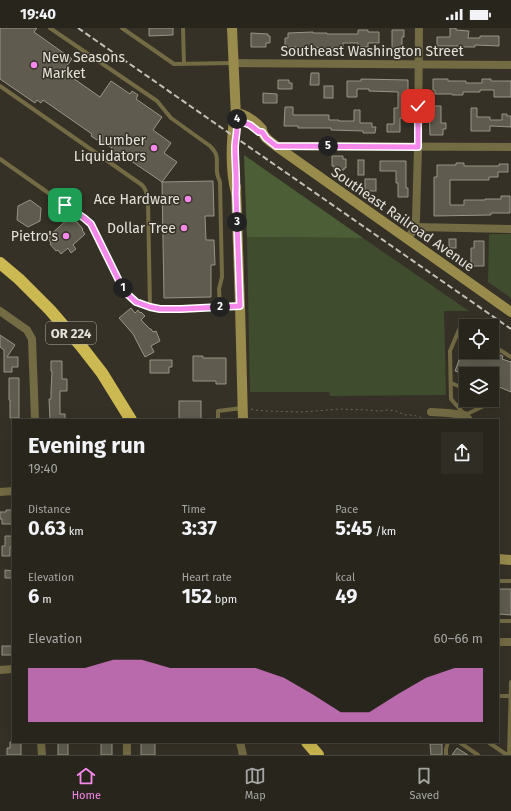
<!DOCTYPE html>
<meta charset="utf-8">
<style>
body{margin:0;font-family:"Fira Sans",sans-serif;background:#302d25;color:#f1f3f6;height:100vh;display:flex;flex-direction:column;font-size:15px;white-space:nowrap}
*{box-sizing:border-box;margin:0}
p{font-size:13px;color:#a5a5a3}
.icon{flex:none;width:22px;height:22px;fill:none;stroke:currentColor;stroke-width:2;stroke-linecap:round;stroke-linejoin:round}
.map{position:relative;flex:1;overflow:hidden}
.sheet{position:absolute;left:12px;top:391px;width:487px;height:324px;display:flex;flex-direction:column;background:#28251c;border-radius:0px;box-shadow:0 4px 16px #0002,0 0 0 1px #44423b}
.sheet>*{flex:none}
.tools{position:absolute;left:459px;top:291px;display:grid;gap:8px}
.tools a{display:grid;place-items:center;width:40px;height:40px;border-radius:0px;background:#28251c;box-shadow:0 4px 16px #0002,0 0 0 1px #44423b;font-size:20px}
.pin{position:absolute;display:grid;place-items:center;width:34px;height:34px;color:#fff;margin:-17px;border-radius:8px;box-shadow:0 2px 6px #0006}
.km{position:absolute;width:20px;height:20px;margin:-10px;border-radius:50%;background:#222;color:#fff;font-size:11px;line-height:20px;text-align:center}
.round{display:grid;place-items:center;flex:none;width:42px;height:42px;border-radius:0px;background:#302d25}
.summary{display:flex;align-items:center;justify-content:space-between;height:68px;padding:0 16px}
h1{font-size:22px;font-weight:700;line-height:30px}
.stats{display:grid;grid-template-columns:repeat(3,1fr);gap:6px;height:68px;padding:4px 16px}
.stats div{display:grid;align-content:center}
.stats b{font-size:20px;font-weight:700}
.stats small{font-size:11px;font-weight:400}
.stats p{font-size:11px}
.chart{height:112px;padding:8px 16px}
.chart p{display:flex;justify-content:space-between}
.chart svg{width:100%;height:72px;margin-top:4px;fill:#f788eb;opacity:.7}
.status{display:flex;justify-content:space-between;align-items:center;height:28px;padding:0 20px;background:#28251c;direction:ltr}
.status svg{height:11px;fill:currentColor}
.dock{display:flex;justify-content:space-around;align-items:center;height:56px;border-top:1px solid #44423b;background:#28251c;font-size:11px;color:#a5a5a3}
.dock a{display:grid;justify-items:center;gap:2px}
.dock .selected{color:#f788eb}
.map>svg:first-child{display:block}
</style>
<div class="status"><b>19:40</b><svg viewBox="0 0 49 12"><path d="M0 12V9h3v3zM5 12V6h3v6zM10 12V3h3v9zM15 12V0h3v12zM26 1h20v11H26zM47 4h2v5h-2z"/></svg></div>
<div class="map">
<svg width="511" height="727" viewBox="0 0 511 727">
<rect width="100%" height="100%" fill="#353126"/>
<g fill="#3f4d2e">
<path d="M489 206H511V270L488 254Z"/>
<path d="M247 209 363 210 469 283H444L446 367 330 368 329 364H250Z"/>
</g>
<path fill="#4c5e36" d="M244 127 363 210 247 209Z"/>
<g fill="#5f5c4f" stroke="#989486">
<path d="M0 0H37L34 4 72 31 63 43 100 69 111 53 130 66 132 63 138 67 136 71 162 89 153 102 171 115 164 125 177 134 162 154 118 124 117 126 110 122 112 120 98 111 97 112 91 108 92 106 43 72 41 75 37 72 35 75 0 51Z"/>
<path d="M149 0H173V7L149 8Z"/>
<path d="M450 0H456V2L469 3 468 10H480V8H499V18L475 17V19H460V18H437V9H450Z"/>
<path d="M358 2H368V4H379V15H368V19H358V15H343V20L285 19V10H288V5L313 4V5H327V6H358Z"/>
<path d="M392 2H404V9H402V22H392Z"/>
<path d="M251 5 268 6V8H270V15H266V19H251Z"/>
<path d="M311 45H319V57H310Z"/>
<path d="M361 51 408 52V64H404L405 90H400V104H387V96H394V80H398V64L369 63V61H357V69H347V53H361Z"/>
<path d="M433 51H448V53H466V55H482V51H491V53H511V69H494V62H480V64H463V67H452V66H435V62H433Z"/>
<path d="M278 52H289V55H292V61H278Z"/>
<rect x="324" y="58" width="9" height="12"/>
<path d="M263 65 277 66V75H263Z"/>
<path d="M429 78H441V95H446V101H443V107H430Z"/>
<path d="M285 79H293V87H329V92H339V93H354V82H360V95H372V99H376L375 105H363V103L331 102V100H298V98H284Z"/>
<path d="M471 80H477V89H490V92H502V86H507V88H511V99L490 98V103H471Z"/>
<path d="M332 128H343V131H346V140H344V142H334V138H332Z"/>
<rect x="358" y="132" width="6" height="15"/>
<path d="M380 133H406V160H408V169H398V155H396V143H380Z"/>
<path d="M456 135H464V138H499V136H508V144H498V149H489V152H450V177H464V172H485V171H501V168H510V185H491V187L434 188V149H437V137H456Z"/>
<rect x="365" y="151" width="11" height="12"/>
<path d="M213 153 214 188H205L206 212H214L215 237H211V269L164 270 162 154Z"/>
<path d="M30 172 41 180 40 193 28 199 17 192 18 178Z"/>
<path d="M69 190 70 192 72 190 76 194H77L83 201 82 202 85 206 73 217 76 221 71 225 68 220 61 226 58 222 56 223 50 216 51 215 48 210 50 209 49 208Z"/>
<rect x="449" y="211" width="7" height="9"/>
<path d="M474 213H484V238H471V220H474Z"/>
<path d="M131 280 135 285 138 282 140 285 141 284 145 288 141 292 150 301H151L153 304 156 303 160 313 151 318 154 324 145 329 133 306 119 290Z"/>
<path d="M0 307 15 317 7 329H18V339H12V344H4V322L0 319Z"/>
<path d="M462 324H493L503 328 502 331 511 334V364L492 356V346H464L455 343Z"/>
<path d="M193 328H203V330H226V356H216V353H193Z"/>
<path d="M150 332H172V339H169V345H150Z"/>
<path d="M51 333H62V351H67V363H60V386H65V392H50L49 371H51V364L52 343H51Z"/>
<path d="M9 350H19V390H10V372H9Z"/>
<rect x="179" y="373" width="22" height="19"/>
<path d="M6 482H13V496H2V491H0V484H6Z"/>
<path d="M5 508H13V519H10V528H2V518H5Z"/>
<path d="M5 542 13 543V550H5Z"/>
<path d="M498 561H511V587L498 586Z"/>
<rect x="2" y="618" width="11" height="9"/>
<path d="M10 714H21V727H7V720H10Z"/>
<rect x="58" y="714" width="10" height="13"/>
<rect x="101" y="714" width="11" height="13"/>
<rect x="141" y="714" width="14" height="13"/>
<path d="M430 716H442V727H431Z"/>
<path d="M457 720 468 727H452Z"/>
</g>
<g fill="none" stroke-linecap="round" stroke-linejoin="round">
<path stroke="#6b685e" stroke-width="1" stroke-dasharray="2 3" stroke-linecap="butt" d="M251 381 255 382 267 383 302 384 340 381 367 382 379 383 388 382 396 383 405 387H413L426 391"/>
<g stroke="#736b44" stroke-width="4">
<path d="M50 0 157 73 171 90 210 118C220 128 216 132 217 144 217 147 219 151 220 154L222 249 219 261 220 279"/>
<path d="M122 0 174 36 233 35"/>
<path d="M183 0 184 36"/>
<path d="M0 58 142 157C147 162 147 167 148 173L150 279"/>
<path d="M0 131 84 190 91 196C104 216 111 241 124 262 140 287 178 281 203 280 216 279 228 279 240 278"/>
<path d="M466 301 461 297 450 323 451 371 465 387 496 372"/>
<path d="M492 317 511 329"/>
<path d="M451 355 466 361"/>
<path d="M218 392V383L242 380"/>
<path d="M498 553H511"/>
<path d="M498 593H511"/>
<path d="M498 668H511"/>
<path d="M459 714 478 727"/>
<path d="M488 714 507 727"/>
<path d="M446 727V721L448 714"/>
<path d="M509 727 511 654"/>
</g>
<g stroke="#736b44" stroke-width="8">
<path d="M233 35 511 37"/>
<path d="M276 118 511 119"/>
<path d="M415 199 511 201"/>
<path d="M408 211 415 199 416 191 418 119 419 0"/>
<path d="M0 283 27 302 32 311 35 392"/>
<path d="M431 384 448 385 465 387 469 392"/>
<path d="M0 464 13 463"/>
<path d="M498 614H511"/>
<path d="M0 642 13 641"/>
<path d="M41 714 42 727"/>
<path d="M127 714V727"/>
<path d="M240 714 243 727"/>
</g>
<g stroke="#988b4b" stroke-width="10">
<path d="M232 0 236 89 238 94"/>
<path d="M236 159 240 278 243 392"/>
<path d="M236 165C230 142 231 116 234 92L241 86C250 89 256 94 262 101 262 109 270 113 276 118L511 284"/>
<path d="M498 531 511 532"/>
</g>
<g stroke="#cdb951" stroke-width="12">
<path d="M0 235 19 251 50 282 81 318 102 345 131 392"/>
<path d="M307 714 318 727"/>
</g>
<path stroke="#c3c0b9" stroke-width="2" stroke-dasharray="6 3" stroke-linecap="butt" d="M78 0 511 301"/>
</g>
<g fill="none" stroke-linecap="round" stroke-linejoin="round">
<defs>
<path id="route" d="M65 177 84 190 91 196 124 263 136 274 150 279 160 281H181L240 278 236 165C237 150 235 135 235 120 235 110 239 100 236 89L240 93 250 97 259 104H262L266 110 276 118 418 119V78"/>
</defs>
<use href="#route" stroke="#fff" stroke-width="8"/>
<use href="#route" stroke="#f788eb" stroke-width="5"/>
</g>
<g fill="#f788eb" stroke="#353126" stroke-width="1.5">
<circle cx="34" cy="37" r="4"/>
<circle cx="154" cy="120" r="4"/>
<circle cx="188" cy="171" r="4"/>
<circle cx="184" cy="200" r="4"/>
<circle cx="66" cy="208" r="4"/>
</g>
<g text-anchor="middle" stroke-width="3" stroke-linejoin="round" paint-order="stroke">
<rect fill="#353126" stroke="#b0ada5" stroke-width="1" x="46" y="294" width="50" height="22" rx="3"/>
<g font-size="13" font-weight="bold" fill="#e4e2db">
<text x="71" y="310">OR 224</text>
</g>
<g font-size="14" fill="#e4e2db" stroke="#353126">
<text x="372" y="28">Southeast Washington Street</text>
<text transform="translate(403 191) rotate(35)" y="5">Southeast Railroad Avenue</text>
</g>
<g font-size="14" fill="#e4e2db" stroke="#353126" text-anchor="end">
<text x="42" y="34" text-anchor="start">New Seasons<tspan x="42" dy="16">Market</tspan></text>
<text x="146" y="117">Lumber<tspan x="146" dy="16">Liquidators</tspan></text>
<text x="180" y="176">Ace Hardware</text>
<text x="176" y="205">Dollar Tree</text>
<text x="58" y="213">Pietro's</text>
</g>
</g>
</svg>
<div class="tools">
<a><svg class="icon" aria-label="locate" viewBox="0 0 24 24"><circle cx="12" cy="12" r="6"/><path d="M12 2v4M12 18v4M2 12h4M18 12h4"/></svg></a>
<a><svg class="icon" aria-label="layers" viewBox="0 0 24 24"><path d="M12 4l9 5-9 5-9-5zM3 14l9 5 9-5"/></svg></a>
</div>
<div class="pin" style="left:65px;top:177px;background:#1e9e55"><svg class="icon" aria-label="arrive" viewBox="0 0 24 24"><path d="M6 21V4h12l-3 4 3 4H6"/></svg></div>
<div class="pin" style="left:418px;top:78px;background:#d93025"><svg class="icon" aria-label="check" viewBox="0 0 24 24"><path d="M5 12l5 5 9-10"/></svg></div>
<b class="km" style="left:123px;top:260px">1</b>
<b class="km" style="left:220px;top:279px">2</b>
<b class="km" style="left:237px;top:194px">3</b>
<b class="km" style="left:237px;top:91px">4</b>
<b class="km" style="left:328px;top:118px">5</b>
<section class="sheet">
<div class="summary"><div><h1>Evening run</h1><p>19:40</p></div><a class="round"><svg class="icon" aria-label="share" viewBox="0 0 24 24"><path d="M12 15V3M7 8l5-5 5 5M5 13v7h14v-7"/></svg></a></div>
<div class="stats">
<div><p>Distance</p><b>0.63<small> km</small></b></div>
<div><p>Time</p><b>3:37</b></div>
<div><p>Pace</p><b>5:45<small> /km</small></b></div>
</div>
<div class="stats">
<div><p>Elevation</p><b>6<small> m</small></b></div>
<div><p>Heart rate</p><b>152<small> bpm</small></b></div>
<div><p>kcal</p><b>49</b></div>
</div>
<div class="chart"><p><span>Elevation</span>60–66 m</p>
<svg viewBox="0 0 160 44" preserveAspectRatio="none"><path d="M0 44V11L10 11L20 11L30 6L40 6L50 11L60 11L70 11L80 11L90 17L100 27L110 38L120 38L130 27L140 17L150 11L160 11V44z"/></svg>
</div>
</section>
</div>
<nav class="dock">
<a class="selected"><svg class="icon" aria-label="home" viewBox="0 0 24 24"><path d="M3 11l9-7 9 7M6 9v11h12V9"/></svg>Home</a>
<a><svg class="icon" aria-label="map" viewBox="0 0 24 24"><path d="M3 6l6-2 6 2 6-2v14l-6 2-6-2-6 2zM9 4v14M15 6v14"/></svg>Map</a>
<a><svg class="icon" aria-label="saved" viewBox="0 0 24 24"><path d="M7 4h10v16l-5-4-5 4z"/></svg>Saved</a>
</nav>
